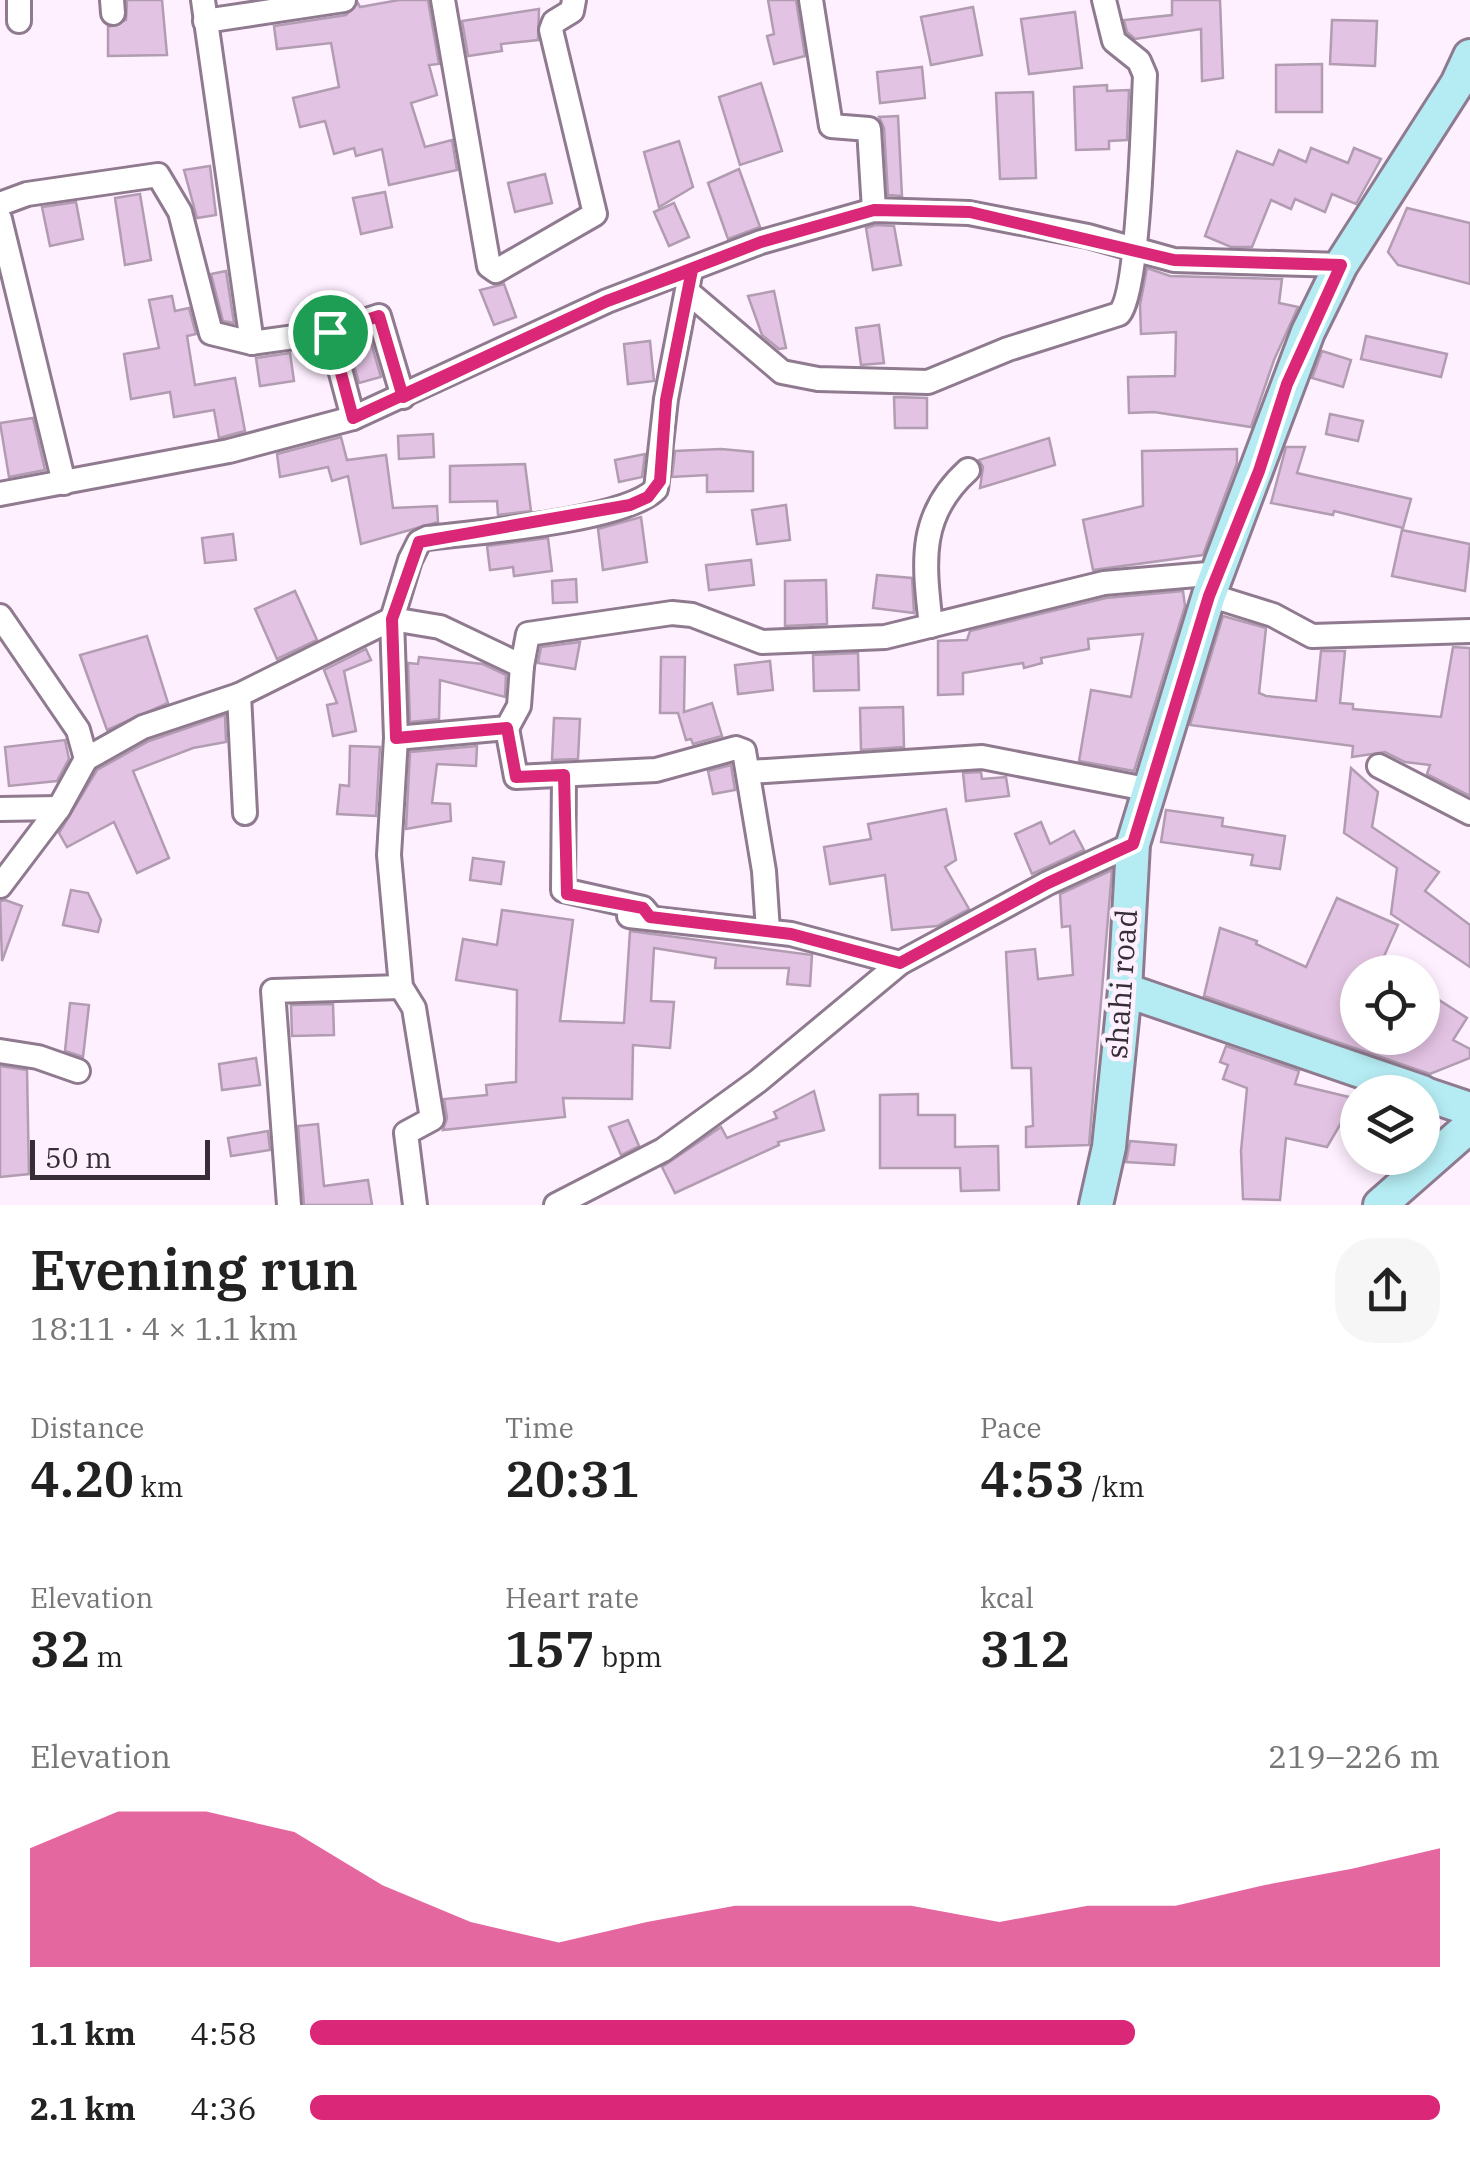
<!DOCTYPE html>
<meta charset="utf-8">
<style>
body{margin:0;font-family:"IBM Plex Serif",serif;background:#f6f6f6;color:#222;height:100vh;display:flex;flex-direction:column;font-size:38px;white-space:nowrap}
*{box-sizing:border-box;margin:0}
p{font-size:32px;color:#767676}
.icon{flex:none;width:55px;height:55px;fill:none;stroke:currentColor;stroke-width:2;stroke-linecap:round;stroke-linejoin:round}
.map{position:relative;height:1205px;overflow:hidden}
.sheet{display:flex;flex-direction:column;background:#fff;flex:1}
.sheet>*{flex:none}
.buttons{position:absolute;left:1340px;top:955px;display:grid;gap:20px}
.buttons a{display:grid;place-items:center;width:100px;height:100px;border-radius:50%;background:#fff;box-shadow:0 5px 15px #0003;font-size:50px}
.scale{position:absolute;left:30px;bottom:25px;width:180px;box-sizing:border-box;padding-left:10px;border:5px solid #362d36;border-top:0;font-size:28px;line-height:35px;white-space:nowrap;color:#362d36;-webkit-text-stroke:8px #fff0ff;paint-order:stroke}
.pin{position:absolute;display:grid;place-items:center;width:85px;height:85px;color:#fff;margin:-42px;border:5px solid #fff;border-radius:50%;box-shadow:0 2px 10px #0007}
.round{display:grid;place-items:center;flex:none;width:105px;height:105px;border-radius:40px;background:#f6f6f6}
.summary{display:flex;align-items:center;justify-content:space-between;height:170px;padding:0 30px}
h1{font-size:55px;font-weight:600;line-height:75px}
.figures{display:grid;grid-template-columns:repeat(3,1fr);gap:15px;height:170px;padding:10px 30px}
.figures div{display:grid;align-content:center}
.figures b{font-size:50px;font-weight:600}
.figures small{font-size:28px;font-weight:400}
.figures p{font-size:28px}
.chart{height:280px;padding:20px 30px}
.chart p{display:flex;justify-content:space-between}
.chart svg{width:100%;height:180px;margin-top:10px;fill:#db2777;opacity:.7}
ul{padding:0 30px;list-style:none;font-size:32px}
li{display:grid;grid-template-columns:160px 120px 1fr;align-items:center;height:75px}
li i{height:25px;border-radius:12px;background:#db2777}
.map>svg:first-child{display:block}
</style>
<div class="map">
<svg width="1470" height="1205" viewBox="0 0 1470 1205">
<rect width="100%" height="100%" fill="#fff0ff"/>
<g fill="#e3c3e3" stroke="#b29cb2" stroke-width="2.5">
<path d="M127 0H162L167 55 108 56V27L126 20Z"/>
<path d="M399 0H428L439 64 429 65 437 95 411 103 425 147 452 140 457 170 389 185 382 149 356 156 354 148 334 154 325 121 300 127 293 98 339 87 331 43 277 49 274 26 346 15 358 3 360 7Z"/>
<path d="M768 0H796L805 56 774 64 767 36 774 34Z"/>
<path d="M1172 0H1220L1223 78 1202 81 1201 29 1135 39 1127 32 1124 20 1172 15Z"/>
<path d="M973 7 982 55 931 65 921 17Z"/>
<path d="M539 9 538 40 501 44 502 51 468 56 462 21Z"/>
<path d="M1075 12 1082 68 1029 74 1021 19Z"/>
<path d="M1332 20 1377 21 1375 66 1330 64Z"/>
<path d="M1322 64V112H1276V65Z"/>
<path d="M922 67 925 98 880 103 877 72Z"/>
<path d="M761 83 782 151 740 165 719 97Z"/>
<path d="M1107 85V91L1129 90 1127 140 1109 141V149L1076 150 1074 87Z"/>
<path d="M1033 92 1036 178 1000 179 996 93Z"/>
<path d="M898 116 902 196 888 195 884 128 879 117Z"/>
<path d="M679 141 693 187 659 207 644 152Z"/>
<path d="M1311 148 1348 163 1354 148 1381 159 1356 204 1332 194 1325 212 1295 199 1291 209 1271 200 1252 247H1231L1205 236 1237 151 1273 165 1279 150 1306 162Z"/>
<path d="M210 166 216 215 197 218 184 170Z"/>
<path d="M739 169 760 227 728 239 708 183Z"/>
<path d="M545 174 552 203 515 212 508 183Z"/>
<path d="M385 192 392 227 361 234 353 198Z"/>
<path d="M140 194 151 260 125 265 115 198Z"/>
<path d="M76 202 83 239 50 246 42 207Z"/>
<path d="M674 203 689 237 669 246 654 212Z"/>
<path d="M1407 208 1470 223V284L1398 265 1388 252Z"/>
<path d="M876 225 894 226 901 265 873 270 866 228Z"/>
<path d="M1147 268 1170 276 1282 279 1279 303 1298 307 1274 360 1251 427 1154 412 1129 413 1128 377 1175 376 1176 332 1141 334 1140 305Z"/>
<path d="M226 271 234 323 223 321 211 274Z"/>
<path d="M504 284 516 317 494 325 480 290Z"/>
<path d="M774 291 786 348 779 349 762 335 748 296Z"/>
<path d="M172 296 175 311 189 308 196 334 187 336 195 385 235 378 245 431 219 438 214 410 174 417 170 392 131 399 124 354 159 348 149 300Z"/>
<path d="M879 325 884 363 861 365 856 328Z"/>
<path d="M369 336 381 377 359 383 348 342Z"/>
<path d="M1366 336 1447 354 1441 377 1361 359Z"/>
<path d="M650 341 654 381 628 384 624 344Z"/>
<path d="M1322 351 1351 360 1343 387 1312 378Z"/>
<path d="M290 353 294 381 260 386 256 358Z"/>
<path d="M894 397 927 398V428H895Z"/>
<path d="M1330 414 1363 421 1358 441 1326 434Z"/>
<path d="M33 418 45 470 9 477 0 423Z"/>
<path d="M433 434 434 457 399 459 398 436Z"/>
<path d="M341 437 347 460 386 455 393 508 437 506 438 522 361 544 348 476 332 481 328 467 280 477 277 454Z"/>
<path d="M1049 438 1055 465 980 488 983 467 979 460Z"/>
<path d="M1286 447H1305L1297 473 1411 499 1403 528 1334 511 1333 515 1271 503Z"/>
<path d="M721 449 753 452V491L707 492V475L672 477 675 451Z"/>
<path d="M1237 449V463L1203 555 1093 570 1083 520 1143 506 1142 451Z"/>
<path d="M645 454 642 477 619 482 615 460Z"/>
<path d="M525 464 531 511 498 515 497 501 450 502V466Z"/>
<path d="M786 505 790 540 757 544 752 510Z"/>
<path d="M641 517 647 562 603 570 598 529Z"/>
<path d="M1402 530 1470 544 1465 591 1392 576Z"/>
<path d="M233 534 236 560 205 563 202 538Z"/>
<path d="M548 538 552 571 514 576 513 567 490 570 487 546Z"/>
<path d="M751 560 754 585 709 590 706 565Z"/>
<path d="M877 575 912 578 914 613 873 608Z"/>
<path d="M576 579 577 602 553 603 552 581Z"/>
<path d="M826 580 827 624 785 626V581Z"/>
<path d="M295 591 317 640 277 659 255 609Z"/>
<path d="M1183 591 1185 606 1134 771 1079 761 1091 690 1131 697 1143 634 1088 639 1089 649 1041 658 1042 663 1024 668 1023 663 963 673V694L938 695V641L967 640 970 631 1106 598Z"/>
<path d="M1223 616 1266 628 1259 693 1266 696 1316 701 1321 651H1345L1340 703 1353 704V709L1441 717 1453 647 1470 648V796L1427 774 1430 765 1405 762 1385 752 1352 757 1353 746 1190 725Z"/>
<path d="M147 636 168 703 107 730 80 655Z"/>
<path d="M580 642 575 669 538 663 541 647Z"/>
<path d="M366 649 371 660 344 671 356 731 333 736 327 705 337 703 324 670Z"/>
<path d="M858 653 859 690 814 691 813 655Z"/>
<path d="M419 657 483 664 506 675 505 697 440 680 439 719 410 722 408 663 418 664Z"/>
<path d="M661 657H685L684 712 712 703 722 736 693 744 691 739 686 740 678 713H660Z"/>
<path d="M770 661 773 690 738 694 735 665Z"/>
<path d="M903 707 904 747 861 750 860 708Z"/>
<path d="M225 715 226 742 193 748 133 771 169 858 137 873 114 822 67 847 59 833 97 770 149 741Z"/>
<path d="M554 718 580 719 578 759 552 760Z"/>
<path d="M65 740 69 759 57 781 9 786 5 747Z"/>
<path d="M350 746 380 747 376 816 337 814 340 785 349 786Z"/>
<path d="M477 746 476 766 437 764 432 803 450 804 451 821 406 829 410 752Z"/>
<path d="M731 765 735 790 713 794 708 771Z"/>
<path d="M1351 768 1378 792 1372 827 1439 872 1425 891 1470 925V967L1391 914 1397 868 1344 833Z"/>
<path d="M981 772 982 779 1006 777 1009 796 966 801 963 773Z"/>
<path d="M946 809 956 860 945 867 969 909 937 926 892 930 885 875 830 884 824 847 871 839 868 824Z"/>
<path d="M1166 810 1223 818 1222 826 1285 836 1280 869 1251 865 1253 855 1161 842Z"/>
<path d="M1041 822 1050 844 1074 831 1084 850 1032 874 1015 834Z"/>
<path d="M473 858 504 862 501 884 470 880Z"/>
<path d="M1112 870 1089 1145 1026 1147V1127L1033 1126 1031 1068H1012L1006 952 1035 949 1038 979 1073 975 1070 926 1062 927 1060 894Z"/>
<path d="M71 890 88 893 101 920 98 932 63 925Z"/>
<path d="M1337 898 1398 925 1377 972H1358V1038H1422V989L1467 1018 1453 1040 1470 1049V1058L1430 1074 1204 996 1220 928 1257 941 1256 944 1306 967Z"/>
<path d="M5 900 22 906 2 961 0 901Z"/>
<path d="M502 910 573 920 560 1021 624 1023 630 931 812 955 810 986 787 984 789 968H715L716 958 654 948 651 1001 674 1002 670 1048 633 1045 632 1099 563 1098 565 1117 443 1130 447 1118 444 1099 487 1095 486 1085 516 1082 517 990 456 980 463 939 497 945Z"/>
<path d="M70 1003 89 1005 83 1057 65 1051Z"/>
<path d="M333 1004 334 1035 292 1036 291 1005Z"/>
<path d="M1226 1046 1299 1071 1295 1084 1349 1097 1344 1118 1327 1147 1286 1138 1280 1200 1243 1199 1241 1151 1247 1088 1223 1079 1228 1065 1220 1062Z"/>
<path d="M256 1058 260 1085 222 1090 219 1064Z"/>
<path d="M0 1066 27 1070 29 1174 0 1177Z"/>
<path d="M814 1091 824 1130 778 1142 779 1145 675 1193 662 1167 721 1127 727 1138 777 1118 774 1112Z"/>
<path d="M918 1094V1115H955V1147L998 1146 999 1190 961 1191 960 1168H880V1095Z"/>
<path d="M628 1120 639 1146 621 1155 609 1127Z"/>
<path d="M318 1124 324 1186 368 1180 372 1205H304L298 1126Z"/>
<path d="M268 1131 270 1150 231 1156 228 1138Z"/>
<path d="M1130 1141 1176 1145 1174 1165 1126 1162Z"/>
</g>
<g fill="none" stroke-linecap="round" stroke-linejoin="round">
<defs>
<g id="street">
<path d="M19 0V21"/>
<path d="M112 0 113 13"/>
<path d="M203 0 252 343"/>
<path d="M443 0 489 266 496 271 595 214 551 30 554 22 572 11 574 0"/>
<path d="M811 0 831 126 869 129 874 210"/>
<path d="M205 21 344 0"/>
<path d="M0 204 27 194 158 175 180 212 211 333 252 343 330 332 353 418"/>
<path d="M0 219 64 483"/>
<path d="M688 292 782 372 818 379 928 382 1008 349 1119 314C1139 293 1143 115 1145 75L1139 61 1114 41 1104 0"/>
<path d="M330 332 379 316 403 397"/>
<path d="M0 494 229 451 353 418 607 301 761 242 874 210 969 213 1088 236 1174 260 1341 265"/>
<path d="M1209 595 1273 615 1312 636 1470 631"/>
<path d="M0 616 78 730 86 759 59 808 0 886"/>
<path d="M931 626C924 563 917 516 968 470"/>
<path d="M239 695 245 813"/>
<path d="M507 728 516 777 656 770 736 748 744 751 764 871 768 931"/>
<path d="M396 738 507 728 519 706 522 666"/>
<path d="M86 759 143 727 239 695 392 619 440 627 522 666 528 634 672 613 692 615 762 642 885 637 1104 583 1219 573"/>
<path d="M1379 766 1470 813"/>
<path d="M749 772 982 757 1151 790"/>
<path d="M564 775 563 890 643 908 648 914"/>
<path d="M0 809 59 808"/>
<path d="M629 916 791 934 900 963"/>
<path d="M0 1051 38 1057 78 1071"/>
<path d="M289 1205 273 991 401 987"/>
<path d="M415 1205 406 1133 432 1119 414 1008 401 987 389 855 396 738 392 619 410 560 419 542 427 538C476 532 625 521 656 489L666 399 691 269"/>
<path d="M556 1205 663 1150 758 1081 900 963 1048 883 1133 844"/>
</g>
<g id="secondary">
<path d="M1125 990 1422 1092"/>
<path d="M1422 1093 1470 1109"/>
<path d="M1096 1205 1109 1147 1125 990 1133 844 1209 595 1308 332 1341 265 1457 84 1470 56"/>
<path d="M1380 1205 1470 1126"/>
</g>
</defs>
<use href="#street" stroke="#8f7a8f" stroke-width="28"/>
<use href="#secondary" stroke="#8f7a8f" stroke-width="38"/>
<use href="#street" stroke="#fff" stroke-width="22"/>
<use href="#secondary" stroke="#b5ecf3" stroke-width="32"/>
</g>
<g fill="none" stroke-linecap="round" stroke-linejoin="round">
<defs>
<path id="route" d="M330 332 379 316 403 397 607 301 692 270 666 400 660 481 648 497 630 505 419 542 392 619 396 738 507 728 516 777 564 775 567 894 643 908 650 917 791 934 900 963 1048 883 1133 844 1209 596 1259 471 1287 384 1341 265 1174 260 970 212 874 210 761 242 607 301 353 418 330 332"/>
</defs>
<use href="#route" stroke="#fff" stroke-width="20"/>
<use href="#route" stroke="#db2777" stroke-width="12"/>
</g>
<g text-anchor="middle" stroke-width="9" stroke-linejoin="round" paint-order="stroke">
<g font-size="30" fill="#362d36" stroke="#fff0ff">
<text transform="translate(1122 984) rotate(-86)" y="10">shahi road</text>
</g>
</g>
</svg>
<div class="buttons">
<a><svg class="icon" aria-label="locate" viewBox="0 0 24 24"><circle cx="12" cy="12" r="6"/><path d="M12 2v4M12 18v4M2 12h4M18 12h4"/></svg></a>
<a><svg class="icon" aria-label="layers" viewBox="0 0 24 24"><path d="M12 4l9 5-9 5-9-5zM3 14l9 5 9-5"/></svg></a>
</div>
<div class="scale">50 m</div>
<div class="pin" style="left:330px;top:332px;background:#1e9e55"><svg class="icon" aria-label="arrive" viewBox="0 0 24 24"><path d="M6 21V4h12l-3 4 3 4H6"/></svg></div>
</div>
<section class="sheet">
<div class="summary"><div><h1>Evening run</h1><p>18:11 · 4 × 1.1 km</p></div><a class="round"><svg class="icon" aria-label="share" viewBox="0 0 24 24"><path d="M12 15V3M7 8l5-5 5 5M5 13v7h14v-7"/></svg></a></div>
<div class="figures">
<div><p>Distance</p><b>4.20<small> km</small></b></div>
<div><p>Time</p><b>20:31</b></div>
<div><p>Pace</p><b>4:53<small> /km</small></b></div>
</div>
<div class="figures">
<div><p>Elevation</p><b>32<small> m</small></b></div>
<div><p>Heart rate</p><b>157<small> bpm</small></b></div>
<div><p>kcal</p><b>312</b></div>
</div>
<div class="chart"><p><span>Elevation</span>219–226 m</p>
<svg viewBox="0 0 160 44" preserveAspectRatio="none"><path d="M0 44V15L10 6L20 6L30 11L40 24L50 33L60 38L70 33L80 29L90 29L100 29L110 33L120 29L130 29L140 24L150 20L160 15V44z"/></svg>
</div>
<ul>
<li><b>1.1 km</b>4:58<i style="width:73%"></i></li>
<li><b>2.1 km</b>4:36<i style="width:100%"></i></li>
</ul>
</section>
